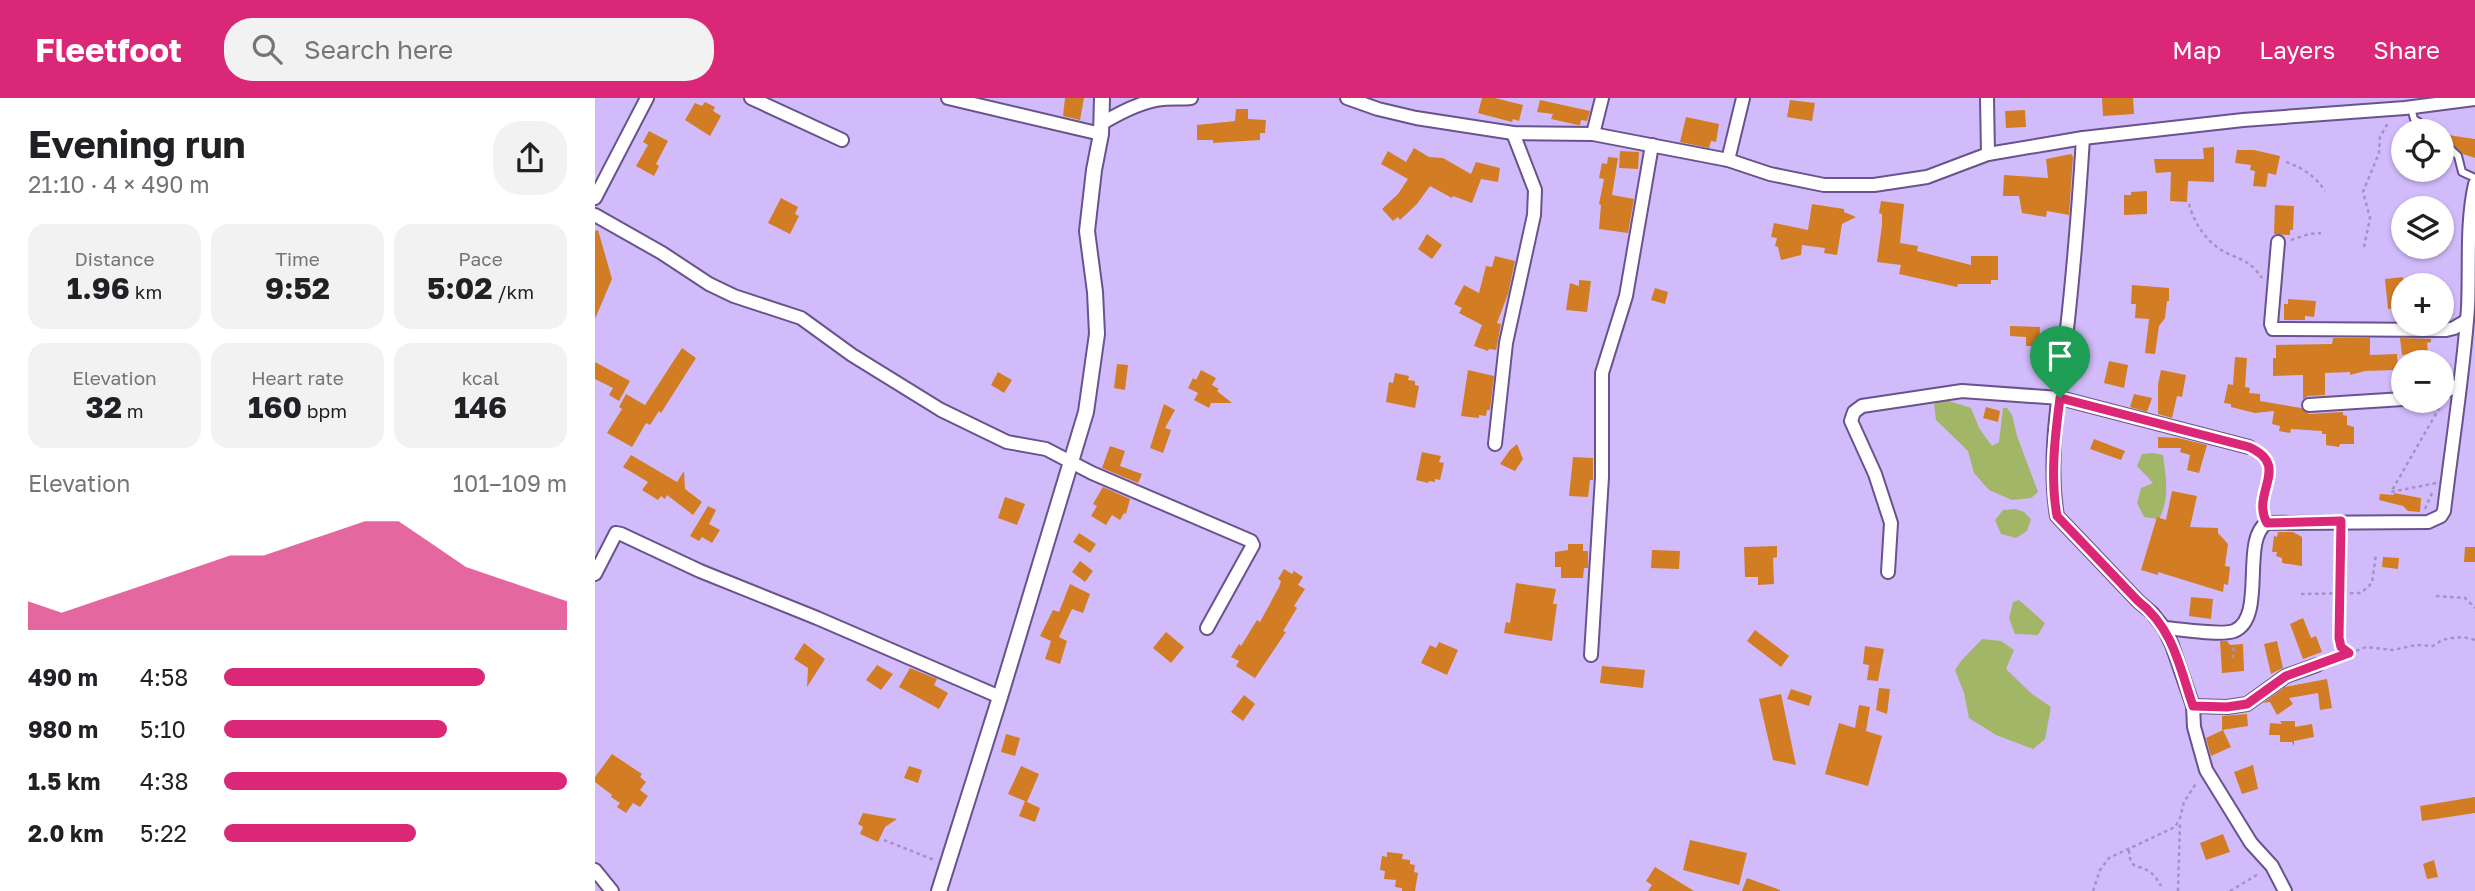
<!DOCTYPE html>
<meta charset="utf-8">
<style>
body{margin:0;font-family:"Golos Text",sans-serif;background:#f2f2f2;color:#202124;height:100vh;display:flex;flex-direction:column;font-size:26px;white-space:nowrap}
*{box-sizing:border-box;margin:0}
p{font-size:23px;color:#757577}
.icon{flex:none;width:38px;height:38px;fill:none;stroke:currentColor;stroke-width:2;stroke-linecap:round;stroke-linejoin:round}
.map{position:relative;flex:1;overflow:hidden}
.panel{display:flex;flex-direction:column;background:#fff;width:595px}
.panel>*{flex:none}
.controls{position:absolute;left:1796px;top:21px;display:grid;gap:14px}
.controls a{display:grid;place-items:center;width:63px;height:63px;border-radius:50%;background:#fff;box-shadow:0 2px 5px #0004;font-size:35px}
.pin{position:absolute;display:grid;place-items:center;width:60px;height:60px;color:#fff;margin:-72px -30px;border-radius:50% 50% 50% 0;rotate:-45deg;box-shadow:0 0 7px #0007}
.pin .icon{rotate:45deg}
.round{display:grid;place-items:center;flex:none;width:74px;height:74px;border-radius:28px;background:#f2f2f2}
.head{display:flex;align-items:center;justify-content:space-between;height:119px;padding:0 28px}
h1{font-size:38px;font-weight:700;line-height:52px}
.metrics{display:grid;grid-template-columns:repeat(3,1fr);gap:10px;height:119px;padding:7px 28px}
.metrics div{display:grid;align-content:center;border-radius:18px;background:#f2f2f2;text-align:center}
.metrics b{font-size:30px;font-weight:700}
.metrics small{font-size:19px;font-weight:400}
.metrics p{font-size:19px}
.chart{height:196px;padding:14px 28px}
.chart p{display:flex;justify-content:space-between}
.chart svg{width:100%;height:126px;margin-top:7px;fill:#db2777;opacity:.7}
ul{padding:0 28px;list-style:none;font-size:23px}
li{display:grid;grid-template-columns:112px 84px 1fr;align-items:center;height:52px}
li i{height:18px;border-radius:9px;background:#db2777}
header{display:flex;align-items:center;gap:42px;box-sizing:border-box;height:98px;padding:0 35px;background:#db2777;color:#fff}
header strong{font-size:33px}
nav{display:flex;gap:38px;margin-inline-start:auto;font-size:24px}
.search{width:490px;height:63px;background:#f2f2f2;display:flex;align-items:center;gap:18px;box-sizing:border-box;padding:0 24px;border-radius:28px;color:#757577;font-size:26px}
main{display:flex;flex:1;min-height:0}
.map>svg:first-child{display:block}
</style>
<header>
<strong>Fleetfoot</strong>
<div class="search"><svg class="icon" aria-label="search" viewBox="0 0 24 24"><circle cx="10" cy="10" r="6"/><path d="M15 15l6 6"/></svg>Search here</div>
<nav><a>Map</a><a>Layers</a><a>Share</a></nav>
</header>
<main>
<section class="panel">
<div class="head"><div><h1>Evening run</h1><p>21:10 · 4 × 490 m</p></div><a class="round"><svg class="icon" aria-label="share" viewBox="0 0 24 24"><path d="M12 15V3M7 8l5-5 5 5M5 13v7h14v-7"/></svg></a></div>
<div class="metrics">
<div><p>Distance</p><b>1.96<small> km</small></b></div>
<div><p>Time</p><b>9:52</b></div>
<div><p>Pace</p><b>5:02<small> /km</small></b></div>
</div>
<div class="metrics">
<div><p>Elevation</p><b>32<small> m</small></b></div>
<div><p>Heart rate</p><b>160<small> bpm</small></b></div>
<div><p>kcal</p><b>146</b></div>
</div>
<div class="chart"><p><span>Elevation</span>101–109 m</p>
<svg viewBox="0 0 160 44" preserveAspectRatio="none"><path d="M0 44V34L10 38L20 34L30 30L40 26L50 22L60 18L70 18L80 14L90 10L100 6L110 6L120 14L130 22L140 26L150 30L160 34V44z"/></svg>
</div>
<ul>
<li><b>490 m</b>4:58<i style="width:76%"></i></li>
<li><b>980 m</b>5:10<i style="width:65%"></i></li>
<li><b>1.5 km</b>4:38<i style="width:100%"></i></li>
<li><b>2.0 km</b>5:22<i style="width:56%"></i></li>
</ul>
</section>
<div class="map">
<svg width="1880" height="793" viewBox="0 0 1880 793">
<rect width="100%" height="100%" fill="#d2bbfb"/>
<g fill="#a2b668">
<path d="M1351 302 1376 310 1384 330 1397 348 1404 344 1408 310H1412L1417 317 1422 338 1443 394 1436 400 1417 402 1394 392 1379 375 1373 353 1341 322 1339 306Z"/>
<path d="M1558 355 1568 357C1571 380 1575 401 1564 421L1549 419 1542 405 1546 390 1558 385 1542 368 1547 356Z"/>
<path d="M1420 411 1429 414 1436 421 1432 433 1421 440 1406 436 1400 422 1408 412Z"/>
<path d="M1424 502 1450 525 1443 537 1420 536 1414 520 1418 504Z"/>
<path d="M1387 541 1406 543 1419 552 1411 571 1437 596 1456 609 1450 641 1438 651 1401 637 1374 620 1369 595 1360 572 1366 563Z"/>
</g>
<g fill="#d27c24">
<path d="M470 0H489L485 22 468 18Z"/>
<path d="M887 0H900L928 7 924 23 918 21 917 24 883 15Z"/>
<path d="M1507 0H1538L1539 16 1508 18Z"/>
<path d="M945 2 995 13 992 23 986 22 985 27H983L956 21 958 16 942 14Z"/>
<path d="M1195 2 1220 5 1217 23 1192 19Z"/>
<path d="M110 4 120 9 118 13 126 18 115 38 90 22 100 5 107 8Z"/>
<path d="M641 11H653V21L671 22 670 35H665V42L618 45V42H602V27L640 23Z"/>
<path d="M1430 12 1431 29 1411 30 1410 13Z"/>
<path d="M1091 19 1124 26 1121 44 1116 43 1114 50 1085 44Z"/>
<path d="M54 33 73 43 61 66 64 68 59 78 41 68 53 47 48 44Z"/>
<path d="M1846 36 1880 41V60L1868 56Z"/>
<path d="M1619 49V84L1593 83 1592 104 1575 103 1576 74 1561 75 1559 61H1609L1608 50Z"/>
<path d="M819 50 834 59 848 60 876 76 881 64 905 70 903 84 886 81 877 105 858 98 857 100 835 88 822 106 805 122 803 119 798 123 787 111 803 96 813 81 786 66 793 53 811 64Z"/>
<path d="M1642 52H1659L1685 58 1681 77 1673 75 1671 89 1658 88 1660 73 1655 72 1656 67 1640 65Z"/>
<path d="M1025 53 1044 54 1043 71 1024 70Z"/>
<path d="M1476 56 1478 59 1474 117 1452 113 1451 119 1427 115 1424 98H1408L1409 77 1453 80 1451 61Z"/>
<path d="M1013 59 1023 60 1017 97 1039 101 1033 135 1004 131 1006 107 1004 106 1009 81 1004 80 1007 65 1012 66Z"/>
<path d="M1552 93V116L1529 117V97H1536V94Z"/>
<path d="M186 100 203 109 200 116 204 118 195 136 173 125Z"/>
<path d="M1286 103 1309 106 1305 145 1323 148 1322 153 1376 167V158H1403V182H1396V186H1363L1362 189 1304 176 1306 167 1282 164 1287 127V116L1284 115Z"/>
<path d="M1217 106 1249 111V114L1261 119 1247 126 1242 157 1229 155 1230 150 1207 147 1206 157 1186 162 1183 149 1180 148 1182 140 1176 139 1179 125 1213 132Z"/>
<path d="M1680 107 1699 108 1698 132H1695V137L1679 136Z"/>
<path d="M3 132 17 181 0 221V133Z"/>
<path d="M832 136 847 147 837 161 823 151Z"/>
<path d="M900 158 920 163 913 196 902 225 906 226 901 252 894 251 893 253 879 248 887 227 864 215 867 210 859 206 869 187 884 195 891 168 897 169Z"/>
<path d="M1808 179V209L1793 211 1790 181Z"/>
<path d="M984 182 996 183 992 214 971 212 975 185 984 188Z"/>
<path d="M1537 187 1574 190V203H1572L1570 220 1564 228 1560 256 1550 255 1554 221 1540 220 1541 206H1536Z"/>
<path d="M1060 190 1073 194 1070 206 1056 202Z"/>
<path d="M1693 201 1721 203 1719 219 1710 218V222H1689V206H1693Z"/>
<path d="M1415 228 1445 229 1444 248H1431V239L1415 238Z"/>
<path d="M1738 240H1775V257L1802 256 1803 272 1770 273 1755 277V274L1730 275V297L1713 298 1708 301V277L1678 278V260H1681V247L1737 246Z"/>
<path d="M1805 240 1836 241V244L1832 245 1833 254 1807 257Z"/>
<path d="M87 250 101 260 66 315 64 313 55 327 51 325 37 349 12 335 27 311 24 309 31 296 50 307Z"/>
<path d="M1640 259 1652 260 1650 289 1655 290 1654 295 1665 296V303L1706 310 1714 316 1748 314V317L1752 318V327L1759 329V346H1745L1744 349 1731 347V336H1727V333L1696 331 1695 335 1684 333 1685 328 1677 326 1679 313 1660 315 1636 309V306L1629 305 1633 286 1638 287Z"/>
<path d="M1514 263 1533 267 1529 290 1509 285Z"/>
<path d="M0 264 35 283 24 303 14 297 18 290 0 281Z"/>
<path d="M522 266 533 267 530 292 519 290Z"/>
<path d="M606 272 621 280 617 287 624 291 622 293 637 305H616L614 310 599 302 603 295 593 290 598 280 601 282Z"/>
<path d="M873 272 899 278 895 312H892L891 318 884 317V320L866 318Z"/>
<path d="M1566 272 1591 277 1587 299 1582 298 1577 320 1563 316V286Z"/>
<path d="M403 274 417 282 409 295 396 287Z"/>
<path d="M800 275 814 278 813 282 820 283V287L824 288 820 310 791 304 794 284 798 285Z"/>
<path d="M1539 296 1557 300 1552 314 1535 309Z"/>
<path d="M569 306 580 312 570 330 576 332 568 355 555 350Z"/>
<path d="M1391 309 1405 313 1403 324 1388 320Z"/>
<path d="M1563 339 1583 340 1612 347 1604 375 1592 372 1595 357 1585 354 1586 350H1563Z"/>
<path d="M1499 341 1530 353 1526 362 1495 351Z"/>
<path d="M922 346 928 361 920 373 905 366 915 352Z"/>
<path d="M515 348 530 353 525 368 547 376 543 385 507 370Z"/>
<path d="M827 354 846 358 844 364 849 365 845 382 840 381V384L834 383 833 385 821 382Z"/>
<path d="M36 357 82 384 89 373 90 391 107 404 98 417 72 397 70 401 66 398 63 402 47 392 53 384 28 369Z"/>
<path d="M978 359 998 360V382H995L993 399 974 398Z"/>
<path d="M508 389 535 401 531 416 529 415 525 422 517 417 511 427 496 418 502 408 498 406Z"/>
<path d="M1577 393 1602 398 1595 429 1623 430V435L1633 446 1630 468 1635 469 1633 487 1629 486 1628 494 1563 474V477L1546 472 1562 419 1571 422Z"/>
<path d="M1799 395 1826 400 1825 414 1813 413 1808 408 1784 402 1785 396 1799 397Z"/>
<path d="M410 399 430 406 422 427 403 420Z"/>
<path d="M113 408 121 412 114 426 125 432 117 445 107 439 104 443 95 438Z"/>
<path d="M1683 434H1698L1707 439V468L1687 465V460L1681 458 1682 454H1677L1679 438 1682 439Z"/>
<path d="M484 435 501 446 495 455 478 444Z"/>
<path d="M973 446H988V453H993V470H989L988 480H966V469H960V454L973 452Z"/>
<path d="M1182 448V459L1178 460 1179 486 1163 487V479H1150L1149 449Z"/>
<path d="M1870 449H1880V464H1869Z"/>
<path d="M1057 452 1085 453 1084 471 1056 470Z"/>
<path d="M1788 459 1804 460 1803 471 1787 469Z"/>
<path d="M485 463 498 473 490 484 477 474Z"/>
<path d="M689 471 697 476 699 473 708 479 703 487 710 491 699 508 702 510 688 533 691 534 660 580 641 568 644 563 636 559 644 546 646 548 662 522 665 524 684 489 686 483 683 481Z"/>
<path d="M921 485 961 491 958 506H962L957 543 909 535 911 524 915 525Z"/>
<path d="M475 486 495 496 488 515 477 511 464 539 472 543 465 566 450 561 456 543 445 538 458 512 464 514Z"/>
<path d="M1596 499 1618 501 1616 521 1594 518Z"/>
<path d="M1708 520 1716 540 1721 538 1727 554 1708 561 1695 526Z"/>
<path d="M1160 532 1194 558 1186 569 1152 543Z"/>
<path d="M571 534 589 549 576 565 558 550Z"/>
<path d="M1625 543H1632L1635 547 1648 546 1649 573 1627 575Z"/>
<path d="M1682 543 1688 570 1676 576 1669 546Z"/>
<path d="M844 544 863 552 852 577 826 565 835 547 841 550Z"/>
<path d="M209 545 230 561 212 589 213 570 199 561Z"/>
<path d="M1270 548 1289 551 1283 583 1272 582 1274 567 1268 566Z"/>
<path d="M282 567 298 576 286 592 271 582Z"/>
<path d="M1007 568 1050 572 1048 590 1005 585Z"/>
<path d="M315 570 342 581 339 587 353 595 344 611 304 589Z"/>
<path d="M1732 581 1737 610 1725 612 1723 595 1694 600 1698 606 1682 617 1675 604 1668 605 1690 589Z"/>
<path d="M1284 590 1295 591 1292 616 1281 612Z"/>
<path d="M1196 591 1217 598 1214 608 1192 601Z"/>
<path d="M1186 596 1201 667 1178 662 1164 601Z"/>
<path d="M649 597 660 606 648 623 636 614Z"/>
<path d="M1264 607 1275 609 1271 633 1287 638 1273 688 1230 676 1244 625 1260 630Z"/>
<path d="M1652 616 1653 628 1627 632V618Z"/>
<path d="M1685 623H1700V629L1717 626 1719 639 1699 643V648L1697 644H1685V637H1674L1675 625 1687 626Z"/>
<path d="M1628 632 1636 649 1616 658 1611 640Z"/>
<path d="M411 636 425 640 420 658 406 654Z"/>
<path d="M17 656 47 676 45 679 51 684 45 692 53 698 45 709 38 705 31 715 22 709 25 705 16 699 17 697 0 684V679Z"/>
<path d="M1658 667 1663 691 1647 696 1639 674Z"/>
<path d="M314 668 327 672 323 685 309 680Z"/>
<path d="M426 668 444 676 432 704 413 696Z"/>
<path d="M1880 699V715L1827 723 1825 708Z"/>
<path d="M430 703 445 710 440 724 424 718Z"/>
<path d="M268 715 302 721 290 729 283 744 265 736 268 729 263 726Z"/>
<path d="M1628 736 1635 754 1611 762 1605 745Z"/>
<path d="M1095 742 1152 755 1144 787 1088 772Z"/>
<path d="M792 754 808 756 807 761 815 762V766L820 767 819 774 823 775 820 793H807V790L800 789 801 782 789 781 790 773 785 772 787 758 792 759Z"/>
<path d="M1839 762 1843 779 1832 781 1828 766Z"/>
<path d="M1060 769 1099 793H1053L1057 787 1051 783Z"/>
<path d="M1152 780 1185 792V793H1147Z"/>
</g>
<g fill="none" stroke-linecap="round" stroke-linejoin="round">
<defs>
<g id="service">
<path d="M1816 10 1819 21 1837 33"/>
<path d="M1846 42 1863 58 1867 74 1880 80"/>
</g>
<g id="minor">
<path d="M156 0 247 42"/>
<path d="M353 0 506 36"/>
<path d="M752 0 783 11 821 20 918 35 998 36 1133 62 1175 76 1229 87H1279L1332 79 1393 56 1488 40 1648 22 1810 10 1880 1"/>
<path d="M1392 0 1393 56"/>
<path d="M506 26C524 15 546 3 568 1 578 0 587 1 596 0"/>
<path d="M998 36 1007 0"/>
<path d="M1488 40C1484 104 1479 168 1472 231 1465 291 1452 359 1462 418L1543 503 1557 515 1569 530 1577 547 1598 608 1599 629 1611 672 1656 745 1677 768 1690 793"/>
<path d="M1133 62 1148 0"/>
<path d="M0 100 52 0"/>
<path d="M0 117 67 155 114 186 139 198 206 220 257 257 346 312 412 344 451 351 497 375 656 443 658 447 612 530"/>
<path d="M1683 144 1676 226 1678 231 1851 232 1859 230 1871 223"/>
<path d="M1846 295 1865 287"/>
<path d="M1714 307 1808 301"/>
<path d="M900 346 911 245 939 117 940 92 918 35"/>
<path d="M1293 474 1296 425 1280 376 1256 323 1259 314 1267 308 1367 293 1465 300 1654 349"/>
<path d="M0 476 19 439 21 435 26 436 105 473 222 520 405 599"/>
<path d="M1569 530C1586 531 1624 538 1639 533 1672 520 1645 441 1672 425L1833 424 1846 418 1849 413C1857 346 1868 278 1873 210 1875 169 1871 126 1880 86"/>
<path d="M996 557 1007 379V275L1031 198 1057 47"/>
<path d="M1598 608 1632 609 1652 606 1691 578 1722 567"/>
<path d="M0 772 17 793"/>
</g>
<path id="tertiary" d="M344 793 405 599 491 314 502 236 500 194 492 133 499 72 506 36 507 0"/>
</defs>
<use href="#service" stroke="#69538c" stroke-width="10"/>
<use href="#minor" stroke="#69538c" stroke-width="16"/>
<use href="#tertiary" stroke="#69538c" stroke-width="18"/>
<g stroke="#a491c5" stroke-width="2.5" stroke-dasharray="3.5 3.5" stroke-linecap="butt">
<path d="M1691 64C1708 70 1720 78 1730 93"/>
<path d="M1594 106C1600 128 1614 148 1636 157 1652 164 1656 165 1667 180"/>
<path d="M1696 142 1714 136 1726 135"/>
<path d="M1769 149 1775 120 1768 94 1784 55 1785 39 1794 23"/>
<path d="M1665 354C1684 368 1668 392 1667 412"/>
<path d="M1841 385 1796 394 1846 307"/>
<path d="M1830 411 1837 395"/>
<path d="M1746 437 1744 540 1746 549 1754 555"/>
<path d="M1706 496 1766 495 1777 485 1781 456"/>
<path d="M1841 498 1870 500 1880 510"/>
<path d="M1638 560 1639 546"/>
<path d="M1735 563 1771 549 1798 552 1821 547 1838 548 1847 542 1857 540 1868 539 1880 542"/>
<path d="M289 742 339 762"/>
<path d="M1534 752C1535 773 1542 765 1555 774 1560 777 1563 783 1566 788"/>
<path d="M1498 793 1505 772 1514 760 1580 729 1585 720 1589 704 1602 684"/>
<path d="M1583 793 1585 724"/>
<path d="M1635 793 1665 775"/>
</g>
<use href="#service" stroke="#fff" stroke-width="6"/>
<use href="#minor" stroke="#fff" stroke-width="12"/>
<use href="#tertiary" stroke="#fff" stroke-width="14"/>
</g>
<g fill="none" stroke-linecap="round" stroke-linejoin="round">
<defs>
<path id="route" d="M1465 300 1654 349C1697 368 1655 395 1672 425L1746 423 1744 540 1746 549 1754 555 1691 578 1652 606 1632 609 1598 608C1584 567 1578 530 1543 503L1462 418C1455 379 1460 338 1465 300Z"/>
</defs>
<use href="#route" stroke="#fff" stroke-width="14"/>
<use href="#route" stroke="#db2777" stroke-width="9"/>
</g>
</svg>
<div class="controls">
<a><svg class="icon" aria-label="locate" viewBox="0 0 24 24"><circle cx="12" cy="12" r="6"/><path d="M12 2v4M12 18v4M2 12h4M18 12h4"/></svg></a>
<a><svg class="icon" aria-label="layers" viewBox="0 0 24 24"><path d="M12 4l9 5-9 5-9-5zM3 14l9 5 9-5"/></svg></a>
<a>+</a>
<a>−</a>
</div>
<div class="pin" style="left:1465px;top:300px;background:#1e9e55"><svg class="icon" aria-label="arrive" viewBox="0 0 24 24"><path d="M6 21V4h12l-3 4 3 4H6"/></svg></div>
</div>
</main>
